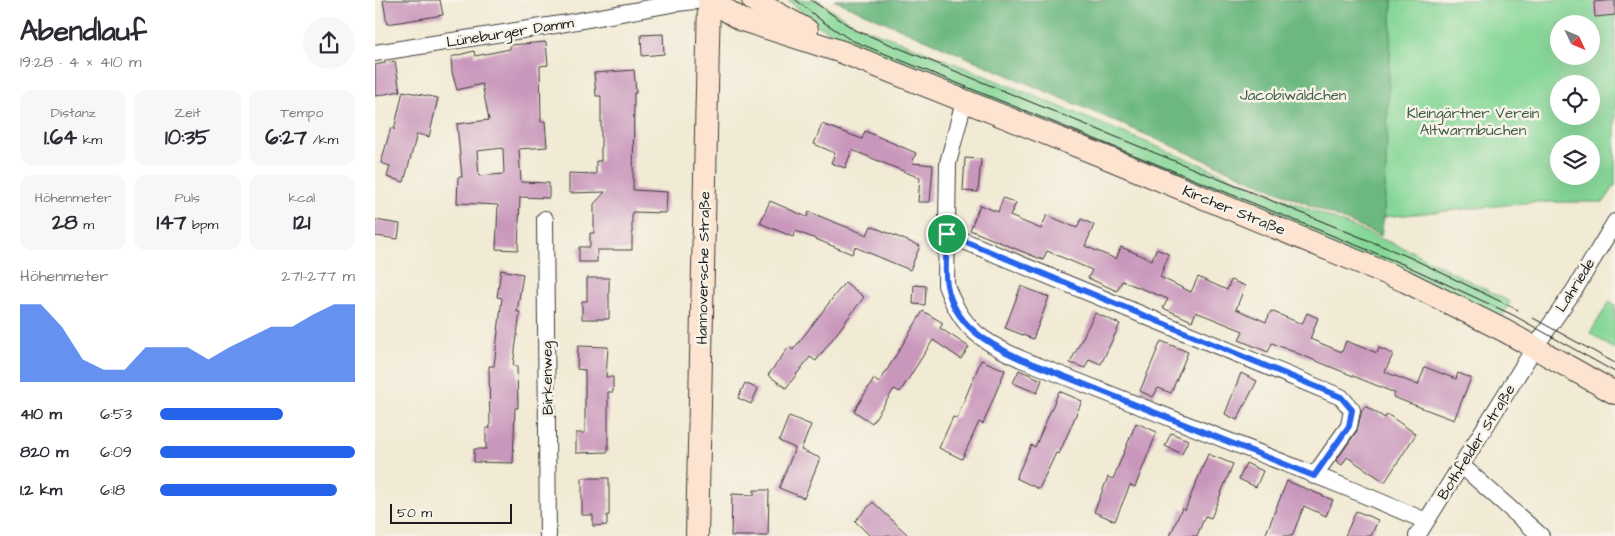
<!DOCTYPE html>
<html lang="de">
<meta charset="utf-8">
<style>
body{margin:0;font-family:"Architects Daughter",sans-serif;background:#f7f7f7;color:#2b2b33;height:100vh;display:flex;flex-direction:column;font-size:19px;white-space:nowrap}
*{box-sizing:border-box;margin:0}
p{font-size:16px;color:#7c7c81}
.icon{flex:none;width:28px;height:28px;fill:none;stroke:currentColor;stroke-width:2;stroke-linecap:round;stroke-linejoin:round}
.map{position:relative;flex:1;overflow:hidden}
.sheet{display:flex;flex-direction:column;background:#fff;width:375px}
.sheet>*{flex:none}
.needle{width:32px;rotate:134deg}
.fabs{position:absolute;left:1175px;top:15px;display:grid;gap:10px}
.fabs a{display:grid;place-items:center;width:50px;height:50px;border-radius:50%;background:#fff;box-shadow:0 5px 20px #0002;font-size:25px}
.scale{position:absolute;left:15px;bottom:12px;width:122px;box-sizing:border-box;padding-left:5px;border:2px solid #1c1c1c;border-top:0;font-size:14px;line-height:18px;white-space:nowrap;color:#1c1c1c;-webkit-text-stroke:4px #f7f3e8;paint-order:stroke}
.pin{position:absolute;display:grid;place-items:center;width:42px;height:42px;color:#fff;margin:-21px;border:2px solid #fff;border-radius:50%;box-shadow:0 1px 5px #0007}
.round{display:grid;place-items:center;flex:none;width:52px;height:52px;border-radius:26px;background:#f7f7f7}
.summary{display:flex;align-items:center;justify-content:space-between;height:85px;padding:0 20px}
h1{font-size:28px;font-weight:700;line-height:38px}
.stats{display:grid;grid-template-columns:repeat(3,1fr);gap:8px;height:85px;padding:5px 20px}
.stats div{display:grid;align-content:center;border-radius:12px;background:#f7f7f7;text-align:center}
.stats b{font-size:21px;font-weight:700}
.stats small{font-size:14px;font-weight:400}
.stats p{font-size:14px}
.chart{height:140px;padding:10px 20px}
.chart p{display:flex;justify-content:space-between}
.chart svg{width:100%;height:90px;margin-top:5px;fill:#2563eb;opacity:.7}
ul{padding:0 20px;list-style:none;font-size:16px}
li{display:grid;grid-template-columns:80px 60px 1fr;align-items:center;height:38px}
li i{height:12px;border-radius:6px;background:#2563eb}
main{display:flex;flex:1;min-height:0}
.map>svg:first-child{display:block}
</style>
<main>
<section class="sheet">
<div class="summary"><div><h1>Abendlauf</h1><p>19:28 · 4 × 410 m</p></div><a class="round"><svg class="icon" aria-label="share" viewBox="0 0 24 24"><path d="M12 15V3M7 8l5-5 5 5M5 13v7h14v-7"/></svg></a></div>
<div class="stats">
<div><p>Distanz</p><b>1.64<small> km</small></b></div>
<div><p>Zeit</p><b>10:35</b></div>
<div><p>Tempo</p><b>6:27<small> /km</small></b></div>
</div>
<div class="stats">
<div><p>Höhenmeter</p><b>28<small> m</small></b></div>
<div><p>Puls</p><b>147<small> bpm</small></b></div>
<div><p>kcal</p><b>121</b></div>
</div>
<div class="chart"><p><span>Höhenmeter</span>271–277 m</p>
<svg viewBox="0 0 160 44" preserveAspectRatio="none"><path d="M0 44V6L10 6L20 17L30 33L40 38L50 38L60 27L70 27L80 27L90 33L100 27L110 22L120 17L130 17L140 11L150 6L160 6V44z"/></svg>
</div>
<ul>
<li><b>410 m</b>6:53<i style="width:63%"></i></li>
<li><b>820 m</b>6:09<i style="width:100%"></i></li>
<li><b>1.2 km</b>6:18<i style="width:91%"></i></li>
</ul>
</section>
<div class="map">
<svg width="1240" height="536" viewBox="0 0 1240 536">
<rect width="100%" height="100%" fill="#f7f3e8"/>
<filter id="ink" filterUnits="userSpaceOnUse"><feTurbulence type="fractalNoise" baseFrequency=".02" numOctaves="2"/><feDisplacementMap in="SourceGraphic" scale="10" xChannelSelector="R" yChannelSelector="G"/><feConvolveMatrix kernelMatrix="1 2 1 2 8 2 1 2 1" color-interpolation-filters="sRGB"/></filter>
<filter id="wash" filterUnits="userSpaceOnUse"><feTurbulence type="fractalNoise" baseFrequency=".0096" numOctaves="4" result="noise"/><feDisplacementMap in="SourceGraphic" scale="20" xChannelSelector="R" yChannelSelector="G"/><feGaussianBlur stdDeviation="1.12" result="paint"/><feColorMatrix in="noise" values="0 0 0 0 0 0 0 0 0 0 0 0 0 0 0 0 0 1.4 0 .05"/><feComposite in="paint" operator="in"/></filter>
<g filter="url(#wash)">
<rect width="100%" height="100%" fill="#f1ead4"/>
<g fill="#85d797" stroke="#507a5a" fill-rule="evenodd">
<path d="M413 0H443L453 8 483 26 542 48 1036 251 1135 302 1126 319 474 43 444 26Z"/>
<path d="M1017 0H1240V185L1229 202H1161L1009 217ZM1184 24H1216V56H1184ZM1184 84H1216V116H1184ZM1184 144H1216V176H1184Z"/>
<path d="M1235 301 1240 305V350L1215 333Z"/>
</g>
<path fill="#6cb880" stroke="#446a4e" d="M459 0H1017L1009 217 1006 236Z"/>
<g id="blocks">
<g fill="#c997bc" fill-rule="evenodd">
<path d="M8 0H65L68 15 12 24Z"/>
<path d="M1240 0V15L1220 17 1219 2Z"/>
<path d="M288 34 289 54 267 56 266 35Z"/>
<path d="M171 42 173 65 165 66 166 122 170 121 172 147 144 149 146 182 174 183V198L145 197 143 250 121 249 123 205 82 203 83 177H87L82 124 114 120 107 84 82 90 77 72 76 57 99 51 100 56 135 49V45ZM128 148 129 174 104 176 102 151Z"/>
<path d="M20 61 25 91 0 96V65Z"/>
<path d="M259 70 261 93H259L258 190 292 192 291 213 257 212V250H222V262H204V247H215V233H219V204L230 192 194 193V173L221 174V161H226V96H221L219 73Z"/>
<path d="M28 91 63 98 54 137 42 134 29 182 12 177 15 166 6 163 16 127 19 130Z"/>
<path d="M447 124 487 139 490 131 541 153 537 163 558 165 555 202H543L545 178 477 150 470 168 456 163 460 153 439 144Z"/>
<path d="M590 158 606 159 603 192 588 191Z"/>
<path d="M628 198 641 203 635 216 666 229 672 215 702 228 706 219 719 225 710 246 741 259 746 247 777 260 781 249 794 254 785 277 816 292 823 277 852 290 856 280 870 286 861 309 891 322 896 311 927 324 932 313 943 318 935 339 967 352 971 341 1002 353 1004 348 1018 354 1010 372 1043 385 1050 367 1081 379 1083 373 1096 378 1079 420 1018 397 1020 393 897 343 893 352 864 340 868 331 821 312 817 321 788 308 793 299 747 281 742 291 713 278 717 270 672 251 668 260 595 230 605 205 623 212Z"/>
<path d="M395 201 432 217 434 212 492 235 496 226 545 246 535 270 480 247 477 254 421 231 418 237 385 223Z"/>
<path d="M0 220 25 224 23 239 0 236Z"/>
<path d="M126 270 148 274 142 312H145L138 366H142L143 408H140L138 463 99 462V449H111V428H115L114 366H119L127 298 122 297Z"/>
<path d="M212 278H234V319H207V301H212Z"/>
<path d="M470 282 489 297 441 361 435 357 411 388 393 375 414 347 418 350Z"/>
<path d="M539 285 551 286 550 305 538 304Z"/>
<path d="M646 286 674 297 658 339 630 328Z"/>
<path d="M548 311 568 323 565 328 594 347 586 359 558 340 525 392 519 389 497 423 479 411 499 379 504 383Z"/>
<path d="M720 313 745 324 726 364 714 359 710 368 695 363Z"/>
<path d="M786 341 813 352 796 393 783 388 778 397 765 391Z"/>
<path d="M203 346 233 347 231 377H238V392H233V452L201 453V433H210V370L202 369Z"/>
<path d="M606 360 630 370 608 424 604 422 587 459 564 448 578 417 582 418Z"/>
<path d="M644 370 667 380 662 393 638 383Z"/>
<path d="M866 373 882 381 862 420 850 414Z"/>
<path d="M370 383 383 389 376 404 363 398Z"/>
<path d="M684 391 707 401 684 454 681 453 664 489 641 478 656 445 660 447Z"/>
<path d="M990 406 1010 418 1012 414 1041 434 1010 482 972 457 967 465 961 461 982 431 987 410Z"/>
<path d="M414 416 436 425 426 450 445 458 429 498 404 488 420 448 404 441Z"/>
<path d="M761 423 782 432 760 487 755 485 740 521 719 512 733 477 738 479Z"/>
<path d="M796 433 813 440 807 454 790 446Z"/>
<path d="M833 454 858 464 836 518 830 516 822 536H795L807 508 810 510Z"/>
<path d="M871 463 888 471 881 487 864 479Z"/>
<path d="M207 478H234V515H232V525L218 526V515H207Z"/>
<path d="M912 481 958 500 951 516 929 506 917 536H890Z"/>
<path d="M379 490H394L393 536H356L357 494 379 495Z"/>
<path d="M498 502 534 536H495L480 521Z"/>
<path d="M981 511 1003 520 996 536H970Z"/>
</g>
</g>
</g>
<g filter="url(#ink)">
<use href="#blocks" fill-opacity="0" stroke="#3c3b38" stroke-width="1"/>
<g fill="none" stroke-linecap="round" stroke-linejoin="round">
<defs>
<g id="minor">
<path d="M0 53 186 24 302 3 328 0"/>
<path d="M589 101 573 163 571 285C586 328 606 341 646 359L970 487 1051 521"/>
<path d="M170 219 173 536"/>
<path d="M572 234 966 397 977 410 974 426 939 476"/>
<path d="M1086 465 1166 536"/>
<path d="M1042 536 1160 347 1200 289 1240 222"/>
</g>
<g id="secondary">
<path d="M335 0 367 20 467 52 730 157 1030 281 1130 331 1240 393"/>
<path d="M378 0 432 30"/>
<path d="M322 536 334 0"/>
</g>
</defs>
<use href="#minor" stroke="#3c3b38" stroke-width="18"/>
<use href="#secondary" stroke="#3c3b38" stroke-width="24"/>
<use href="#minor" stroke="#fff" stroke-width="16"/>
<use href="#secondary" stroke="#fde4d1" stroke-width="22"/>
<g stroke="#1c1c1c" stroke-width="1">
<path d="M421 0 447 21 476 40 1030 265 1138 315 1240 372"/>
<path d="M436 0 480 30 1034 257 1143 310"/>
<path d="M1158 318 1240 363"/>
</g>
</g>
</g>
<g fill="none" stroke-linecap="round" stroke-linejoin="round" filter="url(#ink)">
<defs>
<path id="route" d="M572 234 966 397 977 410 974 426 939 476 646 359C613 344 579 325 572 285 569 271 572 250 572 234Z"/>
</defs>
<use href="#route" stroke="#fff" stroke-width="10"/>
<use href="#route" stroke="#2563eb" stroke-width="6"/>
</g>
<g text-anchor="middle" stroke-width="5" stroke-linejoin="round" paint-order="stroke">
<g font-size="15" fill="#1c1c1c" stroke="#f7f3e8">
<text transform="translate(135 32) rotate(-9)" y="5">Lüneburger Damm</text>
<text transform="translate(859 210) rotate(22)" y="5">Kircher Straße</text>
<text transform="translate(328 268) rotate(-89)" y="5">Hannoversche Straße</text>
<text transform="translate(1200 285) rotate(-58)" y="5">Lahriede</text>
<text transform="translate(172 378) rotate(-91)" y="5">Birkenweg</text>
<text transform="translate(1101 442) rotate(-58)" y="5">Bothfelder Straße</text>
</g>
<g font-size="15" fill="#415d47" stroke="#f7f3e8">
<text x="918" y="100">Jacobiwäldchen</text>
<text x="1098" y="118">Kleingärtner Verein<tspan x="1098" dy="17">Altwarmbüchen</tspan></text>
</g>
</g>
</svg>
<div class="fabs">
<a><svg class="needle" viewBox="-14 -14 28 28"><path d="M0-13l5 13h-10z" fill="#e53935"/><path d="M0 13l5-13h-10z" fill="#7c7c81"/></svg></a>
<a><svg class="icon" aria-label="locate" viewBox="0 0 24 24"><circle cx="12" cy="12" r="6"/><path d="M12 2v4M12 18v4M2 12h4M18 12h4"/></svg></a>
<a><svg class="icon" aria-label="layers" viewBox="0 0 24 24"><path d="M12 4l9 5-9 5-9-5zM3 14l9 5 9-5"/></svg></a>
</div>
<div class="scale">50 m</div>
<div class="pin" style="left:572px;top:234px;background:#1e9e55"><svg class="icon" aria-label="arrive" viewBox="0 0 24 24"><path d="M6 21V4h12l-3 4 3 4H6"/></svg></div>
</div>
</main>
